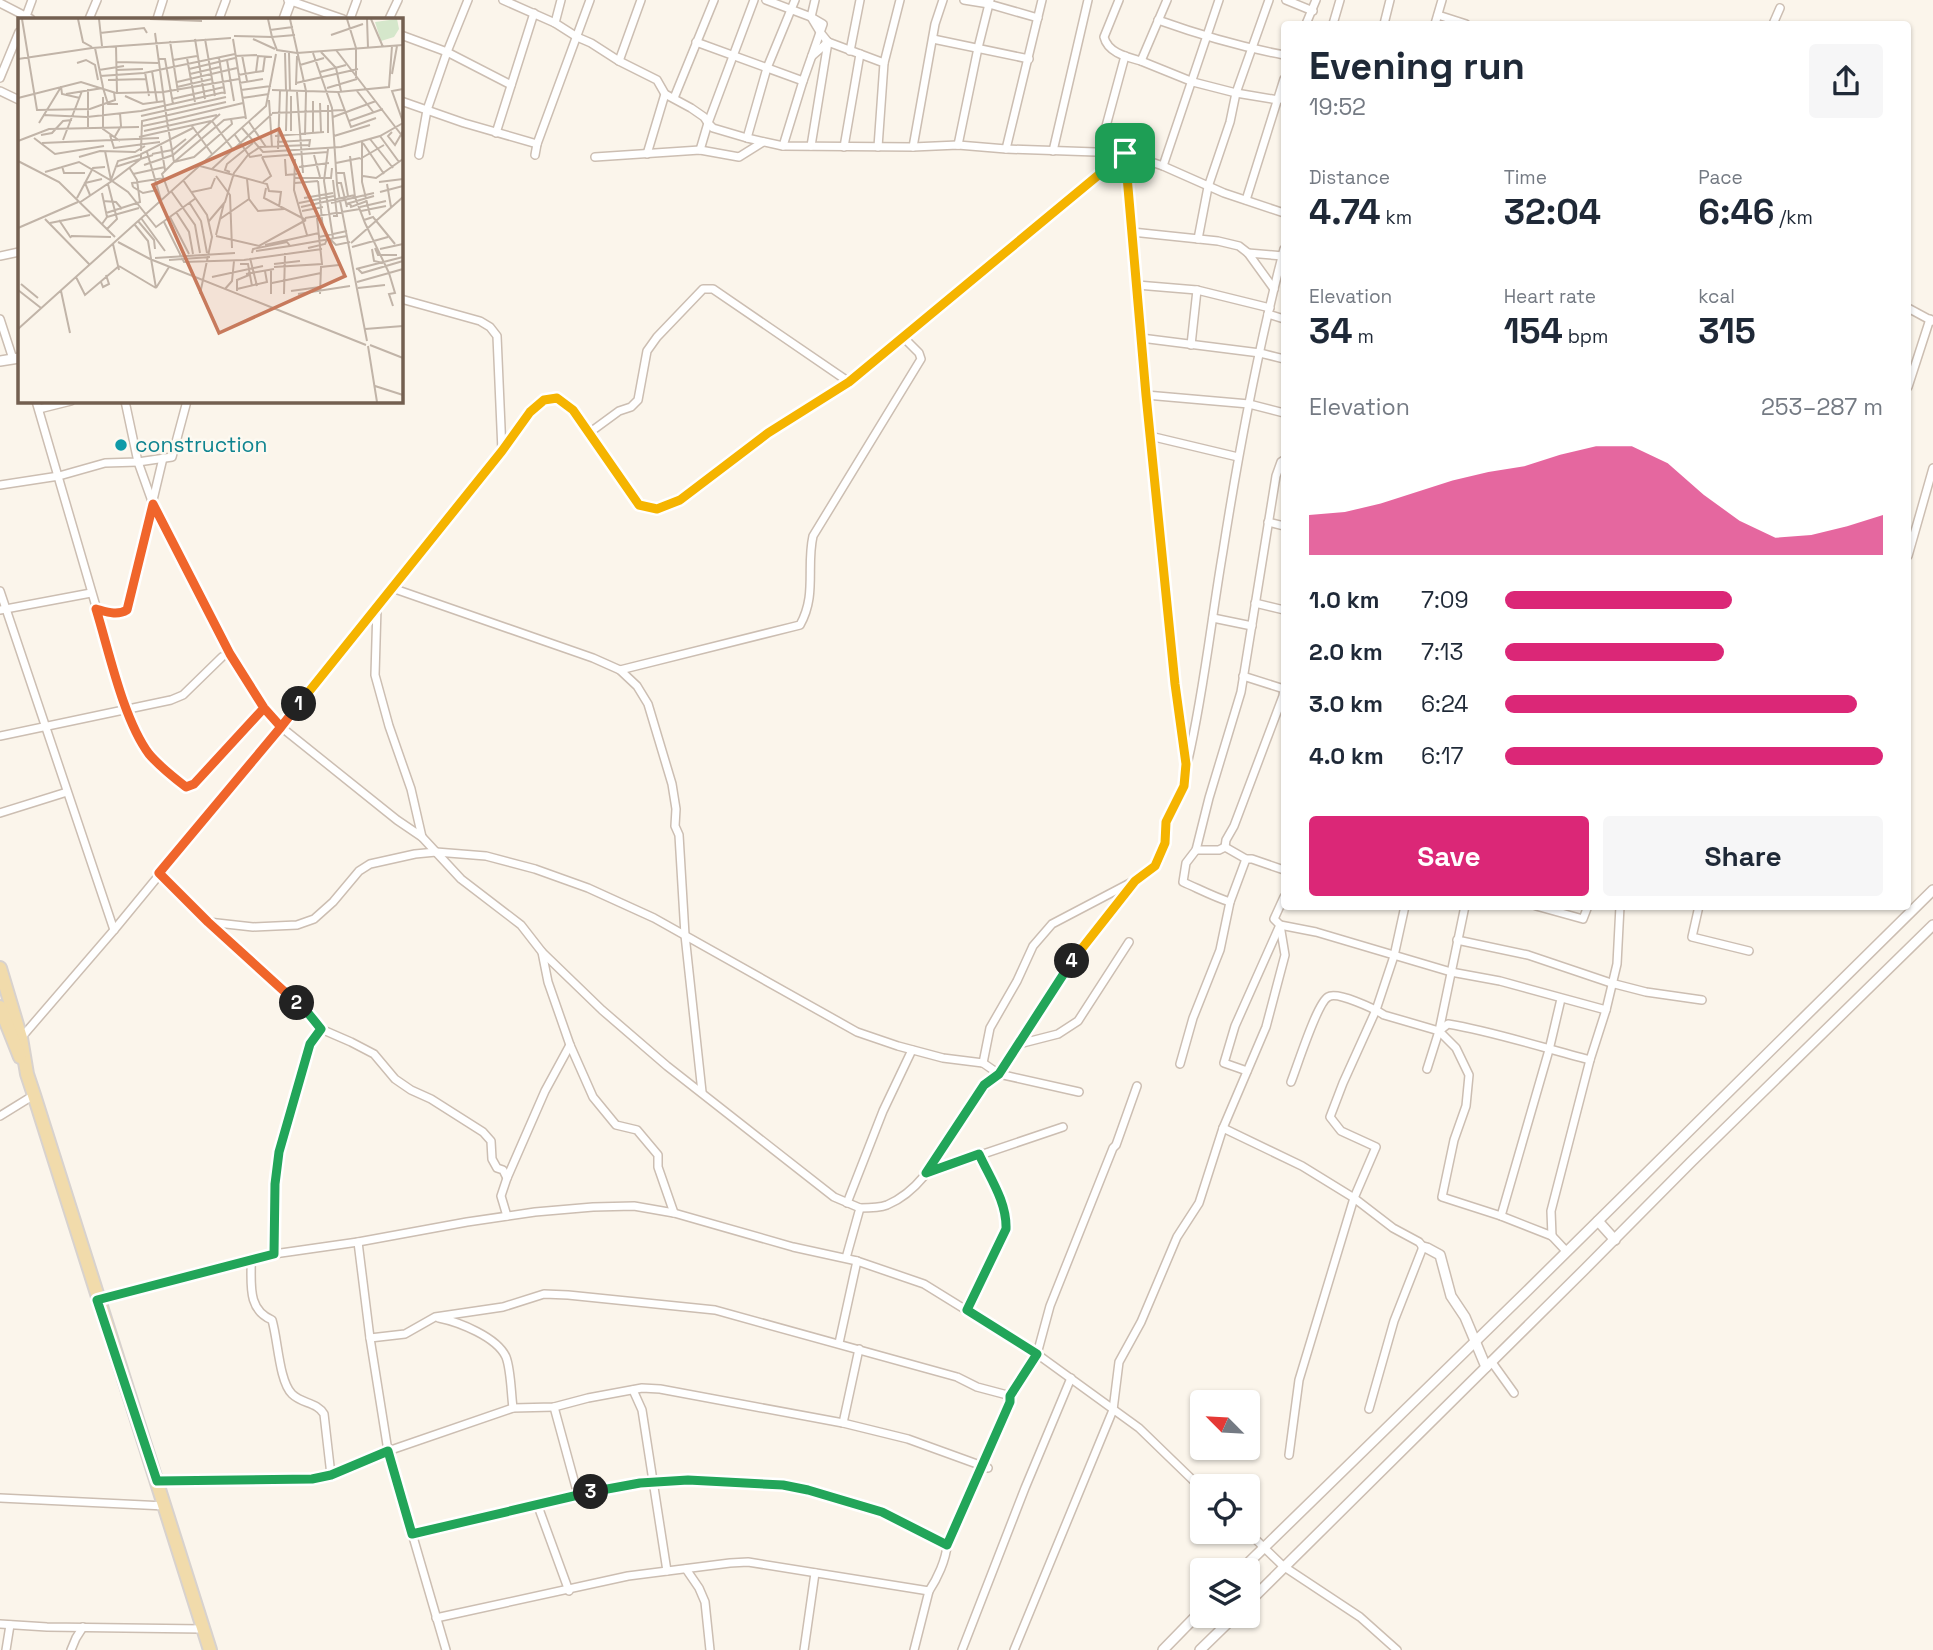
<!DOCTYPE html>
<meta charset="utf-8">
<style>
body{margin:0;font-family:"Space Grotesk",sans-serif;background:#f6f6f7;color:#1f2937;height:100vh;display:flex;flex-direction:column;font-size:26px;white-space:nowrap}
*{box-sizing:border-box;margin:0}
p{font-size:23px;color:#747a83}
.icon{flex:none;width:38px;height:38px;fill:none;stroke:currentColor;stroke-width:2;stroke-linecap:round;stroke-linejoin:round}
.map{position:relative;flex:1;overflow:hidden}
.panel{position:absolute;left:1281px;top:21px;width:630px;height:889px;display:flex;flex-direction:column;background:#fff;border-radius:7px;box-shadow:0 2px 5px #0004}
.panel>*{flex:none}
.needle{width:46px;rotate:294deg}
.tools{position:absolute;left:1190px;top:1390px;display:grid;gap:14px}
.tools a{display:grid;place-items:center;width:70px;height:70px;border-radius:7px;background:#fff;box-shadow:0 2px 5px #0004;font-size:35px}
.pin{position:absolute;display:grid;place-items:center;width:60px;height:60px;color:#fff;margin:-30px;border-radius:14px;box-shadow:0 4px 10px #0006}
.km{position:absolute;width:35px;height:35px;margin:-18px;border-radius:50%;background:#222;color:#fff;font-size:19px;line-height:35px;text-align:center}
.round{display:grid;place-items:center;flex:none;width:74px;height:74px;border-radius:7px;background:#f6f6f7}
.headline{display:flex;align-items:center;justify-content:space-between;height:119px;padding:0 28px}
h1{font-size:38px;font-weight:800;line-height:52px}
.figures{display:grid;grid-template-columns:repeat(3,1fr);gap:10px;height:119px;padding:7px 28px}
.figures div{display:grid;align-content:center}
.figures b{font-size:35px;font-weight:800}
.figures small{font-size:19px;font-weight:400}
.figures p{font-size:19px}
.chart{height:196px;padding:14px 28px}
.chart p{display:flex;justify-content:space-between}
.chart svg{width:100%;height:126px;margin-top:7px;fill:#db2777;opacity:.7}
.cta{display:flex;gap:14px;margin-top:auto;padding:14px 28px}
.cta a{flex:1;height:80px;border-radius:7px;background:#db2777;color:#fff;font-size:28px;font-weight:800;line-height:80px;text-align:center}
.cta a+a{background:#f6f6f7;color:#1f2937}
ul{padding:0 28px;list-style:none;font-size:23px}
li{display:grid;grid-template-columns:112px 84px 1fr;align-items:center;height:52px}
li i{height:18px;border-radius:9px;background:#db2777}
.map>svg:first-child{display:block}
</style>
<div class="map">
<svg width="1933" height="1650" viewBox="0 0 1933 1650">
<rect width="100%" height="100%" fill="#fbf5eb"/>
<g fill="none" stroke-linecap="round" stroke-linejoin="round">
<defs>
<g id="minor">
<path d="M288 0 343 19"/>
<path d="M503 0 555 23 577 37 591 43 619 61 657 80 665 94 691 108 704 117 708 123 713 128 747 138 783 146 913 147 958 145 1006 149 1125 153 1163 166 1224 193 1284 213"/>
<path d="M766 0 811 17 823 24 803 81 783 146"/>
<path d="M964 0 989 4 1038 18"/>
<path d="M1119 0 1104 37C1108 53 1127 57 1141 61L1167 0"/>
<path d="M1286 0 1313 11"/>
<path d="M0 3 31 19"/>
<path d="M1438 15 1466 24"/>
<path d="M25 19 32 0"/>
<path d="M89 19 97 0"/>
<path d="M157 19 163 0"/>
<path d="M219 19 226 0"/>
<path d="M350 19 357 0"/>
<path d="M389 19 398 0"/>
<path d="M1158 20C1200 35 1241 47 1284 55"/>
<path d="M555 23 561 0"/>
<path d="M1306 24 1316 0"/>
<path d="M1333 24 1340 0"/>
<path d="M1384 24 1390 0"/>
<path d="M1435 24 1442 0"/>
<path d="M1773 24 1780 8"/>
<path d="M401 35 447 52 511 85"/>
<path d="M933 39 1029 59"/>
<path d="M696 42 803 81"/>
<path d="M828 42 884 63 878 147"/>
<path d="M850 51 860 0"/>
<path d="M812 56 828 42 820 32 811 17 815 0"/>
<path d="M619 61 641 0"/>
<path d="M1141 61 1193 82 1236 93 1278 100"/>
<path d="M884 63 900 0"/>
<path d="M0 78 19 32"/>
<path d="M0 91 19 100"/>
<path d="M674 98 714 0"/>
<path d="M401 101 464 123 537 144 590 0"/>
<path d="M496 133 534 13"/>
<path d="M747 138 767 68 795 0"/>
<path d="M958 145 978 48 990 0"/>
<path d="M811 146 828 42H826"/>
<path d="M844 147 860 54"/>
<path d="M913 147 935 24 943 0"/>
<path d="M1006 149 1042 0"/>
<path d="M700 150 708 123 754 0"/>
<path d="M1053 151 1088 0"/>
<path d="M1099 152 1125 56"/>
<path d="M647 154 665 94"/>
<path d="M419 155 427 110 447 52 468 0"/>
<path d="M535 155 537 144"/>
<path d="M595 157 700 150 739 157 763 142"/>
<path d="M1163 166 1219 0"/>
<path d="M1246 200 1284 79"/>
<path d="M1132 232 1218 241 1239 246 1248 253 1274 289"/>
<path d="M1198 239 1208 187 1230 122 1236 93 1269 0"/>
<path d="M1248 253 1283 256"/>
<path d="M0 256 19 252"/>
<path d="M1137 285 1197 290 1270 308"/>
<path d="M401 299 480 321 490 327 497 336 502 451"/>
<path d="M1908 308 1932 321"/>
<path d="M1268 314 1284 319"/>
<path d="M0 319 13 359"/>
<path d="M1141 338 1260 353 1284 359"/>
<path d="M1191 345 1197 290"/>
<path d="M1908 387 1930 319"/>
<path d="M1146 395 1249 404 1284 413"/>
<path d="M36 401 126 709C143 747 153 761 186 787L194 784 264 708"/>
<path d="M125 401 138 462 153 504 210 618 230 654 264 708 281 727 397 820 422 837 461 879 521 925 542 952 548 982 570 1045 593 1097 616 1125 637 1130 658 1155V1167L674 1213"/>
<path d="M39 409 71 401"/>
<path d="M589 433 619 411 631 407 638 400 647 351 657 337 703 289H713L849 382"/>
<path d="M1150 436 1238 457"/>
<path d="M0 485 59 476 105 463 138 462 172 457 187 401"/>
<path d="M1268 522 1284 526"/>
<path d="M1908 556 1933 468"/>
<path d="M392 588 593 658 620 670 637 686 648 704 672 784 676 809 675 826 679 835 685 935 702 1092"/>
<path d="M0 591 114 930"/>
<path d="M1255 603 1284 610"/>
<path d="M377 607 375 675 389 726 411 789 422 837"/>
<path d="M96 609C107 612 117 616 127 609L163 458"/>
<path d="M0 610 91 593"/>
<path d="M1213 618 1252 626"/>
<path d="M620 670 800 625C817 595 806 567 813 536L921 359 919 353 904 338"/>
<path d="M1243 676 1284 689"/>
<path d="M0 736 171 700 183 695 222 657"/>
<path d="M1188 760C1204 691 1211 621 1223 551 1239 449 1258 348 1284 249"/>
<path d="M0 813 67 792"/>
<path d="M1225 847 1226 840 1234 826 1283 696 1284 689"/>
<path d="M1196 850H1219L1225 847 1246 859H1252L1284 870"/>
<path d="M159 873 208 922 297 1003 304 1008 321 1029 310 1044 279 1152 275 1184 274 1254"/>
<path d="M1230 902C1214 897 1199 889 1183 882L1186 863 1196 850 1209 798 1241 692 1276 476 1281 462 1284 460"/>
<path d="M1536 906 1583 919 1588 906"/>
<path d="M1699 906 1692 937 1749 951"/>
<path d="M208 922 253 927 297 925 314 919 333 902 359 871 370 864 415 854 436 852 486 856 535 869 588 888 654 918 857 1032 898 1046 943 1058 983 1063 999 1074 1079 1092"/>
<path d="M1457 940 1528 955 1611 983 1646 992 1702 1000"/>
<path d="M542 952 602 1010 667 1066 834 1197 860 1208 846 1258"/>
<path d="M321 1029 351 1042 374 1054 395 1079 411 1090 431 1099 483 1132 491 1141 492 1159 497 1168 503 1170 507 1178"/>
<path d="M1439 1031 1456 1048 1469 1075 1466 1106 1454 1140 1442 1197 1501 1216 1552 1236 1567 1252"/>
<path d="M21 1038 114 930 281 727 321 674 502 451 530 412 544 400 557 398 573 410 639 505 657 509 679 500 768 433 849 382 1125 153"/>
<path d="M1019 1044 1058 1034 1078 1021 1129 942"/>
<path d="M983 1063 990 1028 1017 981 1033 946 1052 924 1132 882"/>
<path d="M1180 1064 1193 1018 1220 950 1230 902 1246 859"/>
<path d="M1427 1069 1439 1031 1465 906"/>
<path d="M1247 1071 1224 1063 1235 1026 1280 925 1316 932 1451 972 1500 981 1606 1010"/>
<path d="M1291 1082C1297 1067 1317 1003 1328 997 1337 991 1375 1009 1384 1015L1439 1031 1448 1024C1496 1032 1543 1048 1590 1060"/>
<path d="M0 1116 34 1095"/>
<path d="M1223 1128 1302 1166 1354 1198 1393 1228 1419 1242 1423 1247 1394 1321 1369 1409"/>
<path d="M927 1173 1063 1127"/>
<path d="M847 1203 883 1111 912 1050"/>
<path d="M860 1208C868 1208 879 1208 887 1205 940 1183 955 1108 999 1074L1069 965 1135 881 1155 866 1165 843 1166 822 1184 786 1187 764 1175 684 1147 402 1125 153"/>
<path d="M507 1216 501 1196 507 1178 545 1091 570 1045"/>
<path d="M1501 1216 1549 1050 1561 999"/>
<path d="M1552 1236 1551 1211 1590 1060 1606 1010 1617 964 1620 906"/>
<path d="M358 1242 370 1338 388 1451 446 1650"/>
<path d="M251 1259C252 1282 246 1309 272 1320 278 1340 279 1381 292 1394 302 1404 317 1402 324 1414L331 1475"/>
<path d="M98 1300 274 1254 358 1242 467 1222 535 1212 593 1207 634 1206 674 1213 793 1247 857 1261 924 1284 1037 1354 1139 1428 1202 1489"/>
<path d="M966 1310 1006 1229C1007 1202 990 1178 979 1154"/>
<path d="M439 1318C459 1322 497 1337 506 1357 511 1370 511 1393 513 1408"/>
<path d="M370 1338 405 1334 435 1317 503 1307 544 1294 568 1295 715 1310 957 1377 977 1387 1011 1396"/>
<path d="M839 1343 857 1261"/>
<path d="M1491 1361 1514 1393"/>
<path d="M633 1390 642 1410 667 1571"/>
<path d="M554 1407 578 1495"/>
<path d="M843 1423 859 1349"/>
<path d="M1289 1455 1299 1380 1354 1198 1376 1147 1341 1131 1330 1117 1343 1083 1376 1010 1394 956 1405 906"/>
<path d="M157 1481 312 1479 331 1475 388 1451 513 1408 554 1407 588 1398 642 1388 660 1389 843 1423 908 1439 988 1468"/>
<path d="M0 1498 165 1506"/>
<path d="M542 1504 539 1509 569 1591"/>
<path d="M1247 1531 1283 1566 1360 1617 1397 1650"/>
<path d="M412 1534 614 1487 640 1483 688 1481 783 1485 808 1490 882 1512 947 1545"/>
<path d="M686 1569 699 1588 705 1602 710 1650"/>
<path d="M436 1618 628 1576 730 1563 748 1562 929 1591"/>
<path d="M0 1624 47 1627 203 1629"/>
<path d="M6 1650 10 1625"/>
<path d="M71 1650 76 1638 83 1627"/>
<path d="M804 1650 815 1573"/>
<path d="M914 1650 929 1591C937 1579 946 1560 947 1545L1010 1402 1011 1396 1037 1354 1050 1306 1113 1148 1116 1145 1137 1086"/>
<path d="M962 1650 1025 1488 1071 1378"/>
<path d="M1014 1650 1113 1410 1119 1362 1141 1322 1177 1237 1199 1203 1223 1128 1266 1027 1285 955 1280 925 1274 919 1284 897"/>
</g>
<g id="tertiary">
<path d="M284 19 291 0"/>
<path d="M0 361 19 358"/>
<path d="M1598 1221 1615 1240"/>
<path d="M1423 1247 1427 1248 1440 1255 1451 1296 1465 1317 1486 1367"/>
<path d="M1241 1570 1527 1291 1933 890"/>
<path d="M1248 1603 1585 1269 1691 1162 1933 925"/>
<path d="M1163 1650 1202 1610"/>
<path d="M1200 1650 1236 1615"/>
</g>
<g id="primary">
<path d="M0 968 21 1038 27 1074 34 1095 210 1650"/>
<path d="M0 1007 20 1057"/>
</g>
</defs>
<use href="#minor" stroke="#ccbeb2" stroke-width="10"/>
<use href="#tertiary" stroke="#ccbeb2" stroke-width="12"/>
<use href="#primary" stroke="#d8d2ce" stroke-width="16"/>
<use href="#minor" stroke="#fff" stroke-width="7"/>
<use href="#tertiary" stroke="#fff" stroke-width="9"/>
<use href="#primary" stroke="#f1dbab" stroke-width="12"/>
</g>
<g fill="none" stroke-linecap="round" stroke-linejoin="round">
<defs>
<path id="split-1" d="M299 704 502 451 530 412 544 400 557 398 573 410 639 505 657 509 680 500 768 433 849 382 1125 153"/>
<path id="split-2" d="M297 1003 208 922 159 873 281 727 264 708 230 654 153 504 127 610C117 616 107 612 96 609 109 651 123 719 149 754 160 767 173 777 186 787L194 784 264 708 281 727 299 704"/>
<path id="split-3" d="M297 1003 304 1008 321 1029 310 1044 279 1152 275 1184 274 1254 97 1300 157 1481 312 1479 331 1475 388 1451 412 1534 591 1492"/>
<path id="split-4" d="M591 1492 640 1483 688 1480 783 1485 808 1490 882 1512 947 1545 1010 1402V1396L1037 1354 967 1310 1006 1229C1007 1202 990 1178 979 1154L926 1173 984 1085 999 1074 1072 961"/>
<path id="split-5" d="M1072 961 1135 881 1155 866 1165 843 1166 822 1184 786 1186 764 1175 684 1146 395 1125 153"/>
</defs>
<use href="#split-1" stroke="#fff" stroke-width="14"/>
<use href="#split-2" stroke="#fff" stroke-width="14"/>
<use href="#split-3" stroke="#fff" stroke-width="14"/>
<use href="#split-4" stroke="#fff" stroke-width="14"/>
<use href="#split-5" stroke="#fff" stroke-width="14"/>
<use href="#split-1" stroke="#f5b400" stroke-width="9"/>
<use href="#split-2" stroke="#f0652b" stroke-width="9"/>
<use href="#split-3" stroke="#22a559" stroke-width="9"/>
<use href="#split-4" stroke="#22a559" stroke-width="9"/>
<use href="#split-5" stroke="#f5b400" stroke-width="9"/>
</g>
<circle fill="#0f9aa8" stroke="#fdf9f1" stroke-width="2.5" cx="121" cy="445" r="7"/>
<g text-anchor="middle" stroke-width="5" stroke-linejoin="round" paint-order="stroke">
<g font-size="21" fill="#0d838f" stroke="#fdf9f1" text-anchor="start">
<text x="135" y="452">construction</text>
</g>
</g>
<g transform="translate(18 18)">
<rect width="385" height="385" fill="#fbf5eb"/>
<path d="M379 1 381 11 376 19 363 23 357 4Z" fill="#d5e7cb"/>
<path fill="none" stroke="#c1b4a8" stroke-width="2" d="M4 1 19 92 72 91 97 82 96 74M60 1 65 24 74 29M81 1 84 28M132 1 184 3M250 1 254 19 277 17M272 1 288 73M329 1 338 30M349 1 350 30M353 1 365 29M252 12 275 9M82 15 126 10 129 15M137 15 145 74 221 61M313 17 345 6M216 18 254 19 259 32 279 35 385 27M177 21 187 81M187 21 197 78M215 21 228 101M235 21 257 31M152 23 160 74M98 28 99 75 145 74 149 103 125 108M77 30 85 69M338 31V60M318 32 385 119M303 34 318 50 323 73M267 35 268 72M271 35 272 73M295 35 314 90 319 167 349 323M224 37 229 63M217 38 239 37M169 40 177 84M201 40 207 76M0 41 74 30 213 20M140 41H147L155 86M155 42 179 38M209 42 216 83M98 44 140 45M59 45 68 42 77 47 80 62M282 47 306 40M171 51 217 40M81 52 106 48M98 52 125 51M134 53 139 84M127 54 131 78M238 54 245 53 247 38M302 54 328 47M172 56 202 49M374 56 379 28M220 57 238 54 240 38 254 39M82 58 126 55 217 36M90 62 128 61M159 64 219 50M221 65 245 61M278 65 340 51M278 67 279 38M43 68 44 76 62 80M159 69 194 61M309 70 339 61M385 71 374 73 385 104M223 72 253 68M254 72 320 74 371 69 374 28M339 73 356 95M279 74 285 155M320 74 333 109 358 100M48 76 85 70 90 86H100M107 78 125 86 147 83M273 78V113M85 79V111L102 123M0 80 63 64 98 75M224 80 251 76M154 81 206 69M251 82 254 129M295 83V115M302 85 303 114M310 87V115M254 95 327 92M25 97 69 99 123 93 207 74M123 98 208 79M315 99 358 83M194 103 216 133M331 103 365 91M231 104 248 129M21 105 43 69M174 108 194 136M70 109V71M224 110 245 134 323 129 362 118 385 105M126 113 199 97M268 113 269 73M374 114 370 118 377 127 385 113M23 117 34 115 45 103 54 102M92 117 96 130 142 124M217 117 232 139 244 137M287 117 288 74M257 118 306 114M316 118 352 107M362 118 381 144M121 119 193 103M16 120 37 136 86 128M96 120 103 108 102 95M352 121 375 150M45 122 64 73M0 123 31 111 121 109M259 124 292 122 291 129M344 124V164L352 197M24 125 141 120M345 125 366 156M143 128 147 152M260 131 262 73M310 131 306 163 315 220M87 133 93 162M123 133 124 103 208 84M129 134 143 182M134 136 154 132 168 121M296 137 302 159M332 138 337 179 347 205 371 255 385 251M61 139 82 133 117 134 127 128M244 139 310 134M244 139 253 158 245 164M123 140V136L175 110M267 141 268 157 279 156M277 141 276 172 289 217M342 141 366 127M0 143 41 164 97 219M156 144 206 102 227 99M156 144 176 139 214 106 213 101M318 145 342 140M126 147 155 137 202 96M44 148 46 155H67M182 148 249 166 251 173 263 174 261 189M97 149 135 137M281 149 311 145M194 151 254 96M27 154 61 144 94 163 124 140M212 154 207 152 209 146 235 125M319 155H326L330 178M115 156 147 149M198 158 212 177 214 230M345 158 358 160 385 141M277 160H313L314 150M229 161 231 181 240 193 266 191M93 162 100 143 122 137M165 162 189 197 194 219 182 276M315 162 319 198H315M300 163 305 211M361 164 385 161M277 165 300 163M318 165H323L329 189M369 166 373 189M115 169 114 165 146 160M115 169 125 175 139 172M248 170 246 180 288 202M153 173 177 207 182 235M174 174 193 170 197 160M362 174 385 168M84 175 89 199 84 206M151 175 144 156 156 144 149 103 225 85M72 177 67 165 84 161M59 180 75 150 87 149M286 180 315 175M85 183 98 184 104 191M171 184 183 203 189 235M61 185 94 163 110 174 138 209 178 180M281 185 316 178M313 185 356 175M332 185 333 189 349 183M328 186 356 178M283 189 337 177M342 189 368 183M284 193 305 189M343 193 368 188M158 194 171 214 175 236M88 195 122 184 119 162 111 149M89 199 121 190M152 199 171 236M123 200 147 233M287 200 342 191M27 201 71 246M202 201 231 181M41 202 53 220M346 202 355 199 377 226M120 203 136 222 137 231M191 203 207 184 216 155 230 137 242 129 291 127M146 204 166 244 226 242 304 231M32 205 72 197M117 207 130 223 138 270M0 210 60 184M89 211 99 201 90 166M198 217 206 185M53 218 93 219M198 218 241 228 288 202M301 219 329 213M312 221 318 227 332 224M100 224 132 241 348 327M333 225 385 179M95 226 101 252M247 227 301 215M272 228 329 218M334 229 370 219M290 230 307 226 309 221M357 230 360 237H379M354 231 356 243 365 245M362 231 385 226M234 235 235 231 269 224 272 228 238 233M137 240 217 235M232 240 239 268M151 242 192 239M222 246H230L234 268M256 246 282 243M101 248 138 270M256 249 304 246 299 200M338 251 385 239M340 251 344 255 385 243M253 252V276M228 256 256 251M58 259 67 277 101 248M194 259 245 248M83 264 85 269 91 266 88 257M339 264 371 255 377 275 371 276 375 288M254 265 303 255M3 266 20 280M138 270 151 249M340 270 367 267M207 271 214 263 216 243M219 271 249 264 247 253M0 272 23 290M43 273 52 315M219 273V262L231 257M273 273 302 269M266 276 267 235M280 276 332 268M302 276 303 249 321 247M0 311 248 88 258 36M347 311 385 308M352 327 385 340M350 328 359 384M357 368 385 377"/>
<path fill="#c77a5c" fill-opacity="0.15" stroke="#c77a5c" stroke-width="3.5" d="M261 111 327 258 201 315 135 167Z"/>
<rect width="385" height="385" fill="none" stroke="#735f50" stroke-width="3.5"/>
</g>
</svg>
<div class="tools">
<a><svg class="needle" viewBox="-14 -14 28 28"><path d="M0-13l5 13h-10z" fill="#e53935"/><path d="M0 13l5-13h-10z" fill="#747a83"/></svg></a>
<a><svg class="icon" aria-label="locate" viewBox="0 0 24 24"><circle cx="12" cy="12" r="6"/><path d="M12 2v4M12 18v4M2 12h4M18 12h4"/></svg></a>
<a><svg class="icon" aria-label="layers" viewBox="0 0 24 24"><path d="M12 4l9 5-9 5-9-5zM3 14l9 5 9-5"/></svg></a>
</div>
<div class="pin" style="left:1125px;top:153px;background:#1e9e55"><svg class="icon" aria-label="arrive" viewBox="0 0 24 24"><path d="M6 21V4h12l-3 4 3 4H6"/></svg></div>
<b class="km" style="left:299px;top:704px">1</b>
<b class="km" style="left:297px;top:1003px">2</b>
<b class="km" style="left:591px;top:1492px">3</b>
<b class="km" style="left:1072px;top:961px">4</b>
<section class="panel">
<div class="headline"><div><h1>Evening run</h1><p>19:52</p></div><a class="round"><svg class="icon" aria-label="share" viewBox="0 0 24 24"><path d="M12 15V3M7 8l5-5 5 5M5 13v7h14v-7"/></svg></a></div>
<div class="figures">
<div><p>Distance</p><b>4.74<small> km</small></b></div>
<div><p>Time</p><b>32:04</b></div>
<div><p>Pace</p><b>6:46<small> /km</small></b></div>
</div>
<div class="figures">
<div><p>Elevation</p><b>34<small> m</small></b></div>
<div><p>Heart rate</p><b>154<small> bpm</small></b></div>
<div><p>kcal</p><b>315</b></div>
</div>
<div class="chart"><p><span>Elevation</span>253–287 m</p>
<svg viewBox="0 0 160 44" preserveAspectRatio="none"><path d="M0 44V30L10 29L20 26L30 22L40 18L50 15L60 13L70 9L80 6L90 6L100 12L110 23L120 32L130 38L140 37L150 34L160 30V44z"/></svg>
</div>
<ul>
<li><b>1.0 km</b>7:09<i style="width:60%"></i></li>
<li><b>2.0 km</b>7:13<i style="width:58%"></i></li>
<li><b>3.0 km</b>6:24<i style="width:93%"></i></li>
<li><b>4.0 km</b>6:17<i style="width:100%"></i></li>
</ul>
<div class="cta"><a>Save</a><a>Share</a></div>
</section>
</div>
